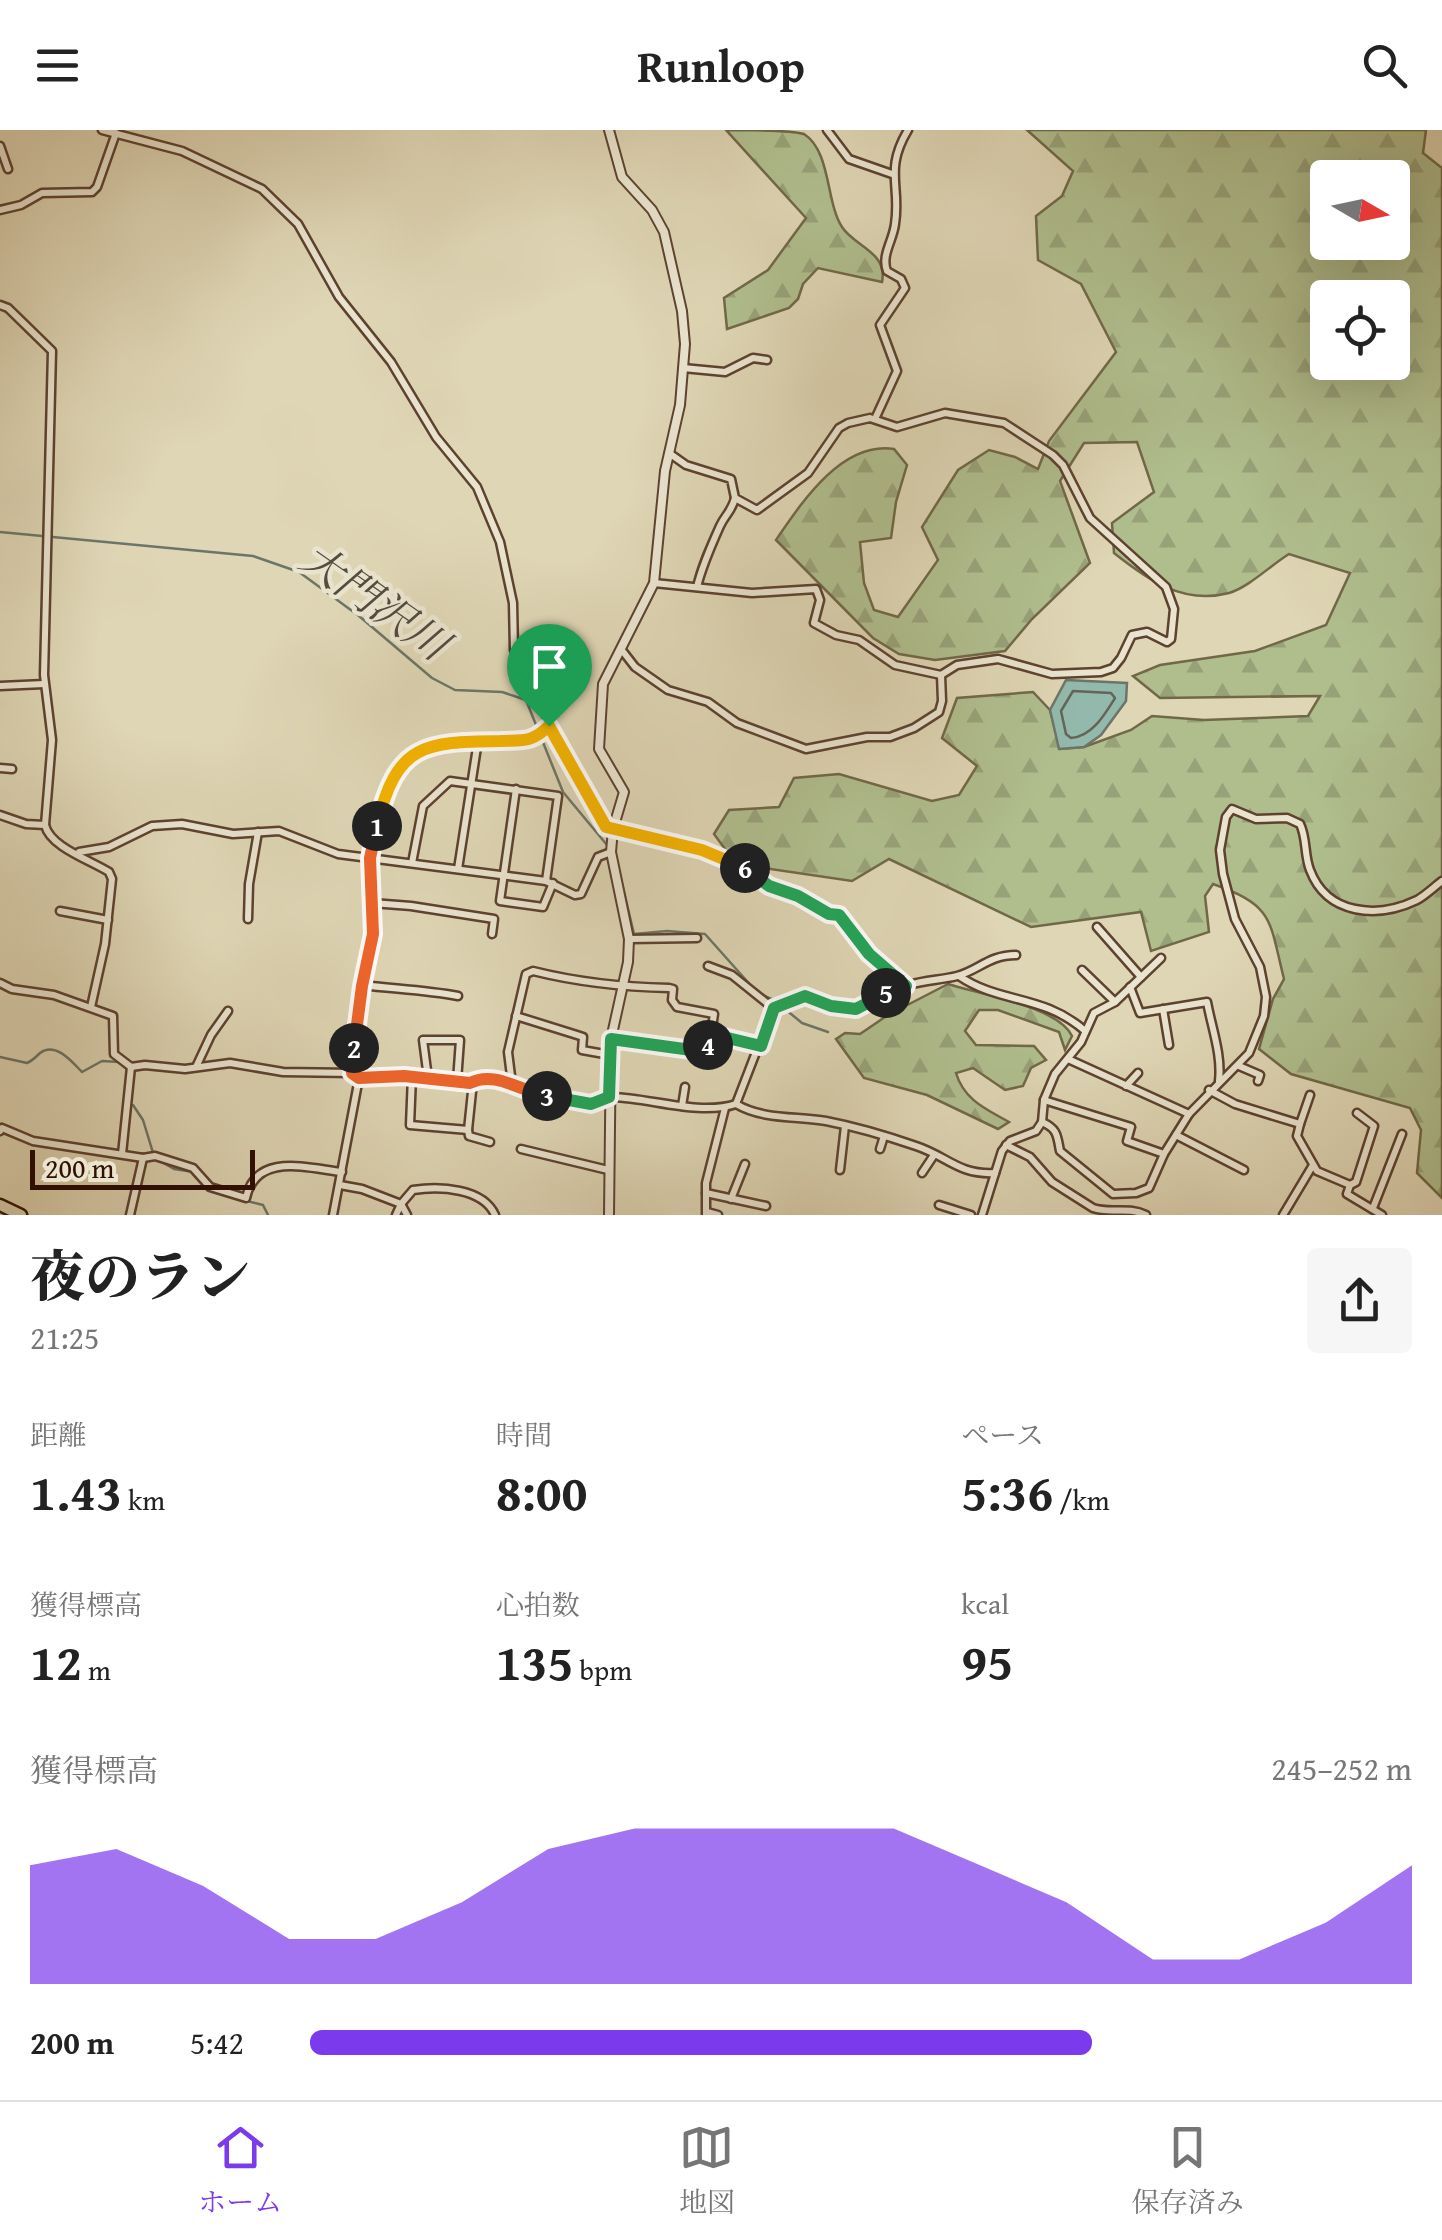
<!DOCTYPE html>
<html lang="ja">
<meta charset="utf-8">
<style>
body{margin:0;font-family:"Gentium Book Plus","Noto Serif JP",serif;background:#f6f6f6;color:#222;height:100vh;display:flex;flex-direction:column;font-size:38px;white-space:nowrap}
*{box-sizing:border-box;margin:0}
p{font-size:32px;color:#767676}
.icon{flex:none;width:55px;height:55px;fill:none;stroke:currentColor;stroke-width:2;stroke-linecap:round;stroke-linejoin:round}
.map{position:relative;height:1085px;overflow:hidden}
.sheet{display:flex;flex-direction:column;background:#fff;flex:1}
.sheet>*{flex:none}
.needle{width:65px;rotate:99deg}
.fabs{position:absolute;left:1310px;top:30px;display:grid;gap:20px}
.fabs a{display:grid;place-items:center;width:100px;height:100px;border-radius:10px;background:#fff;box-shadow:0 10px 40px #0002;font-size:50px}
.scale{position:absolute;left:30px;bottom:25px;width:225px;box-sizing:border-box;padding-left:10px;border:5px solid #321103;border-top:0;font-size:28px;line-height:35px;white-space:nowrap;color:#321103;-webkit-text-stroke:8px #eae4cf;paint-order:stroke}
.pin{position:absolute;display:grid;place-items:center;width:85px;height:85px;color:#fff;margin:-102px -42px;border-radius:50% 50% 50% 0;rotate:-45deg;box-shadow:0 0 10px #0007}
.pin .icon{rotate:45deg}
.km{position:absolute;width:50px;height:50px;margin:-25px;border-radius:50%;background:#222;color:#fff;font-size:28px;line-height:50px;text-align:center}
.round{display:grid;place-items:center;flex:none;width:105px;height:105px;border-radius:10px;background:#f6f6f6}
.head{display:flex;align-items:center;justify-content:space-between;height:170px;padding:0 30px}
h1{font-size:55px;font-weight:800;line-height:75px}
.figures{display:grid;grid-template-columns:repeat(3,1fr);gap:15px;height:170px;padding:10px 30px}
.figures div{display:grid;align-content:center}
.figures b{font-size:50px;font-weight:800}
.figures small{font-size:28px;font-weight:400}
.figures p{font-size:28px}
.chart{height:280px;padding:20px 30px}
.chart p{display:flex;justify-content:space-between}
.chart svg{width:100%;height:180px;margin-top:10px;fill:#7c3aed;opacity:.7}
ul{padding:0 30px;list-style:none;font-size:32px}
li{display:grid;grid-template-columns:160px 120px 1fr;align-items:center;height:75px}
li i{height:25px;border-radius:12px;background:#7c3aed}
header{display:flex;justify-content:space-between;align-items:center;height:130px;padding:0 30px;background:#fff;font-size:45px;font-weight:800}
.tab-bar{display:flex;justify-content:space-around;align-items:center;height:140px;border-top:2px solid #e0e0e0;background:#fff;font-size:28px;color:#767676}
.tab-bar a{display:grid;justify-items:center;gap:5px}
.tab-bar .current{color:#7c3aed}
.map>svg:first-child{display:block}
</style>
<header><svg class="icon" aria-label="menu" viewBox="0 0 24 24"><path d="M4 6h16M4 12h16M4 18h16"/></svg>Runloop<svg class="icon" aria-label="search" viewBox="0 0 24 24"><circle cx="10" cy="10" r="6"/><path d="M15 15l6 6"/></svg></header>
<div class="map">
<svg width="1442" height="1085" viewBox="0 0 1442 1085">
<defs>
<pattern id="forest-firs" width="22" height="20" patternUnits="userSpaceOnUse" patternTransform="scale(2.5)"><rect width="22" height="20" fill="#b0be8e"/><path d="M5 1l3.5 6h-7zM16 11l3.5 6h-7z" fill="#98a279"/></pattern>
</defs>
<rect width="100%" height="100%" fill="#dfd6b5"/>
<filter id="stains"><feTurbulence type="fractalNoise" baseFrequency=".002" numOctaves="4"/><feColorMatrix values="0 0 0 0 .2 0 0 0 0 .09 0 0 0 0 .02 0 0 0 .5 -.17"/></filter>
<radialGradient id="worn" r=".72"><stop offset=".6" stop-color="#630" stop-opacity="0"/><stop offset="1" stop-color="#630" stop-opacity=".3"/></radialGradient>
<g fill="url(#forest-firs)" stroke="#716848" stroke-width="2.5" fill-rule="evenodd">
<path d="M726 0C744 0 791 0 804 4 831 21 826 73 842 97 855 117 888 122 882 152L818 138 803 154 798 169 789 178 727 199 724 168 768 140 806 88Z"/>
<path d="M1027 0H1426L1423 23 1442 38V1068L1417 1043 1421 1000 1410 978 1291 944 1259 919 1273 869 1284 849C1269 790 1275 776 1213 754L1205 766 1209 802 1151 821 1141 782 1031 797 889 729 852 751 736 734 714 704 729 680 779 677 794 648 839 644 932 671 959 665 977 636 942 608 957 568 1033 562 1050 580 1060 619 1084 617 1131 600 1152 586 1204 590 1308 586 1320 566 1160 568 1133 546 1160 535 1255 521 1326 495 1350 443 1289 424C1271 435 1249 457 1229 463 1183 475 1148 450 1114 423L1112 393 1154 362 1137 312 1084 313 1060 351 1090 433 1032 489 1005 521 935 530 899 524 873 508 776 410C802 372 842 311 894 319L907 335 896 372 891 408 860 412 864 453 874 480 898 487 938 430 922 397 958 340 989 320 1015 327 1038 339 1049 311 1116 222 1081 154 1038 130 1036 86 1062 66 1073 41ZM1328 48H1392V112H1328ZM1328 168H1392V232H1328Z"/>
<path d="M948 854C979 864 1059 877 1072 906L1065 920 1059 902 998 880H979L965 901 976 915 1034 916 1046 930 1031 938 1023 956 1005 960 973 938 956 943C964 970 986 979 1009 992L998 999 927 965 864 948 836 909 845 903 860 904 888 885Z"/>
</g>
<path fill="#93b9ac" stroke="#6c7668" stroke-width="2.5" d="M1066 550 1127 553 1126 571 1101 605 1084 617 1059 619 1050 580Z"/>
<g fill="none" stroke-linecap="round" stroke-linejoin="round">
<path stroke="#626558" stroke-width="2.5" d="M1073 561 1111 563 1115 568C1105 584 1092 607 1071 608L1066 604 1061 581Z"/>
<g stroke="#6c7668" stroke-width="2.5">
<path d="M0 402 253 426 299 442 359 486 432 548 455 560 502 562 526 570 563 662 607 715"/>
<path d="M615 724 634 804 667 801 705 804 754 859"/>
<path d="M760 864 774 870 802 893 828 902"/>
<path d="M0 927 27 933C32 931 36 927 40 923 56 911 73 933 82 942L102 931 119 932"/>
<path d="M133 975 143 990 154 1026"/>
<path d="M160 1031 174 1039 194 1042"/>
<path d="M202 1052 213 1062 239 1069"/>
<path d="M247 1071 263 1075 268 1085"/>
</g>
<defs>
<g id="minor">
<path d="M102 0 182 21 262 59 298 94 339 167 391 232 436 307 477 357 500 412 513 473 514 520 542 571 549 596 605 697 702 720 753 741 769 756 839 785 869 824 906 856"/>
<path d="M827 0 849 29 892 44"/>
<path d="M0 16 8 39"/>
<path d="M0 80 21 75 42 63 92 62 97 57 116 3"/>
<path d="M0 175 8 178 52 221 44 545 52 610 45 695C50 717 90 730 109 742L112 749 105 814 91 877"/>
<path d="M683 238 725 242 753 228 767 230"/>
<path d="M875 289 897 241 880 195 905 158 901 149 887 141C881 125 893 111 895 94 901 56 884 40 908 0"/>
<path d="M654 453 752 463 816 459 820 470 814 493 836 505 859 510 895 535 941 545 957 535 998 529 1052 544 1101 542 1113 538 1121 528 1132 505 1147 502 1167 512 1171 509 1174 479 1166 457 1090 388 1063 335 1053 325 1004 293 945 283 897 297 870 288 848 293 839 298 808 343 757 380 735 368 731 349 686 335 669 323"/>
<path d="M697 457C702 436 711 416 720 396 725 385 732 381 735 368"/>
<path d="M621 519 635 537 668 560 708 572 737 593 806 619 867 607H890L914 598 939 582 942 571 941 545"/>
<path d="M0 556 44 554"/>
<path d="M0 638 12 639"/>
<path d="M516 659 500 771 543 777 553 753"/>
<path d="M0 685 26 694 45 695"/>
<path d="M79 722 109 717 152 696 182 694 233 704 279 701 338 724 546 751 575 765 581 764 598 727 611 722"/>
<path d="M412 733 423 676 450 651 558 666 546 751"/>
<path d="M458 739 478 611"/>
<path d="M372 773 411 776 494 789 492 804"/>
<path d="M60 781 108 790"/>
<path d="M248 789 249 754 258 702"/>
<path d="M1097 797 1141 847"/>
<path d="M629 809 697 808"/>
<path d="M708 836 732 845 773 878"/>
<path d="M1082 840 1115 872"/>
<path d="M959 846C1000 874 1042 864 1084 900"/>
<path d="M0 853 12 859 54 865 113 886 114 924 131 937 145 935 185 939 230 933 283 942 353 943"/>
<path d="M362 855C395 859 425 860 458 866"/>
<path d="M1130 857 1140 883 1207 872C1212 899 1222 925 1219 951"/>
<path d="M773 878 805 866C863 889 857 871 909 855 925 850 941 850 957 846 979 840 989 825 1016 825"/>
<path d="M1163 879 1169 915"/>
<path d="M516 886 577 905 583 907 582 920 610 925"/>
<path d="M611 909 706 922 711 904 761 916"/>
<path d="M1068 929 1189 984 1249 923 1264 886 1266 867 1260 837 1235 789 1223 744 1220 720 1226 687 1232 679 1256 689 1287 688 1300 694C1307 708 1304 725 1310 740 1327 785 1377 789 1417 770 1426 765 1434 757 1442 751"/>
<path d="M1239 936 1260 945 1258 951"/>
<path d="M196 937 211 905 228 881"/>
<path d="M412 946 410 995 468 1000 473 952"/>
<path d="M359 948 405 946 470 953C498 939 555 976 590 973 598 973 605 967 613 967 650 968 700 986 736 974 763 990 797 986 826 991 857 997 887 1006 916 1016 947 1026 958 1045 995 1043"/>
<path d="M428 948 423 910H460L457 951"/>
<path d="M512 954 508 922 526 844 533 841C577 852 623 857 669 858L673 859 672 870 677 877 714 884 711 904"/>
<path d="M1126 956 1138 943"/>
<path d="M1209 960 1235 974 1300 994 1297 1006 1317 1041 1350 1055 1347 1064 1382 1085"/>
<path d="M1044 970 1131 997 1127 1011 1164 1024"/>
<path d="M736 974 773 878"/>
<path d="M682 976 685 957"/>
<path d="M1042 992C1058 999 1057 1006 1060 1021L1113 1064 1136 1063 1149 1058 1164 1024 1189 984"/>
<path d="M1300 994 1310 965"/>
<path d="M468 1000 469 1006 490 1012"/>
<path d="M0 1001 2 998 33 1011 143 1028 155 1026 193 1038 210 1057 246 1068C256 1022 307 1038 342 1042"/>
<path d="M1176 1005 1244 1040"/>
<path d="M1006 1015 1030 1027 1052 1052 1093 1078C1111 1084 1127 1076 1146 1085"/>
<path d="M521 1019 608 1040"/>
<path d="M880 1019 884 1006"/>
<path d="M122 1024 131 937"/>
<path d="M840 1040 845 996"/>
<path d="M922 1043 934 1025"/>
<path d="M340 1055 362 1059 401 1074 413 1060C440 1056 483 1058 495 1085"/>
<path d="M1350 1055 1356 1052 1374 996 1357 983"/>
<path d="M706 1063 766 1076"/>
<path d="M731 1069 745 1034"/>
<path d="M401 1074 407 1085"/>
<path d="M939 1075 971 1085"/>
<path d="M1373 1078 1402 1004"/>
<path d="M707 1082 718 1085"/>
<path d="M130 1085 143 1028"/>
<path d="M333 1085 359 948 353 943 362 855 373 804 370 728 383 670 401 639 428 615 445 612 532 610 549 596"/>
<path d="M396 1085 401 1074"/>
<path d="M706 1085V1053L725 978"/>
<path d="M982 1085 1002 1021 1010 1011 1036 1001 1042 992 1044 970 1055 944 1081 912 1094 883 1115 872 1161 828"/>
<path d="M1283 1085 1313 1035"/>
</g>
<path id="tertiary" d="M609 1085 611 909 628 832 629 809 611 722 613 699 624 662 599 619 603 554 654 453 665 341 680 275 685 214 682 181 664 102 652 80 622 47 609 0"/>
<path id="trunk" d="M0 1075 21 1085"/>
</defs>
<use href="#minor" stroke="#5d4230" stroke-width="11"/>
<use href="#tertiary" stroke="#5d4230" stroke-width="12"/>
<use href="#trunk" stroke="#321103" stroke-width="15"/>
<use href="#minor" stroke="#eae4cf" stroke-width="6"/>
<use href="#tertiary" stroke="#eae4cf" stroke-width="8"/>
<use href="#trunk" stroke="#dfd6b5" stroke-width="10"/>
</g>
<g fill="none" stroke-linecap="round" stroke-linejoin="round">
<defs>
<path id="split-1" d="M377 696C396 613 425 612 500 611 524 610 531 613 549 596"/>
<path id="split-2" d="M354 918 362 856 373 804 370 728 377 696"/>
<path id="split-3" d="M354 918 352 943 359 948 404 946 470 953C496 940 521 962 547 966"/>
<path id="split-4" d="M547 966 591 974 609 967 611 909 706 922 708 915"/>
<path id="split-5" d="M708 915 711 904 761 916 774 878 805 866 831 876 856 879 886 863"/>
<path id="split-6" d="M745 738 769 756 798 766 829 784 839 785 869 824 906 856 886 863"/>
<path id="split-7" d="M549 596 606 697 702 720 745 738"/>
</defs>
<use href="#split-1" stroke="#fff" stroke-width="20"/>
<use href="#split-2" stroke="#fff" stroke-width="20"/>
<use href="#split-3" stroke="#fff" stroke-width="20"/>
<use href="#split-4" stroke="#fff" stroke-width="20"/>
<use href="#split-5" stroke="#fff" stroke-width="20"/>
<use href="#split-6" stroke="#fff" stroke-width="20"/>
<use href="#split-7" stroke="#fff" stroke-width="20"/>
<use href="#split-1" stroke="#f5b400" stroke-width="12"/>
<use href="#split-2" stroke="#f0652b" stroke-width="12"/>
<use href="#split-3" stroke="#f0652b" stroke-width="12"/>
<use href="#split-4" stroke="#22a559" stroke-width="12"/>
<use href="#split-5" stroke="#22a559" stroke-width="12"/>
<use href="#split-6" stroke="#22a559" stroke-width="12"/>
<use href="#split-7" stroke="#f5b400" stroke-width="12"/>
</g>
<g text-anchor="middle" stroke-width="9" stroke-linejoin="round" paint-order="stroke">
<g font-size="42" font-style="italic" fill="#544c3e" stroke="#eae4cf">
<text transform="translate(375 471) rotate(35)" y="15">大門沢川</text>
</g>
</g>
<rect width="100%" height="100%" filter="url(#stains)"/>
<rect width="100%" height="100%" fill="url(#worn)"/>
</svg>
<div class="fabs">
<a><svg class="needle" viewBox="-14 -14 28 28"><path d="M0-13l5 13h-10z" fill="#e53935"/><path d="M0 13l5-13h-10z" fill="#767676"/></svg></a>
<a><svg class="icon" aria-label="locate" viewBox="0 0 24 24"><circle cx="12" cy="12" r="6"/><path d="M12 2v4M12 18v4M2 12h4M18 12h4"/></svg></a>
</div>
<div class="scale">200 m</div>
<div class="pin" style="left:549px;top:596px;background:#1e9e55"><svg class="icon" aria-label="arrive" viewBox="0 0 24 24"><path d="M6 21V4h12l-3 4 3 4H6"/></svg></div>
<b class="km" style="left:377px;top:696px">1</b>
<b class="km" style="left:354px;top:918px">2</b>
<b class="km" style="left:547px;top:966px">3</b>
<b class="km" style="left:708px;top:915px">4</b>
<b class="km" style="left:886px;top:863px">5</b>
<b class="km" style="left:745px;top:738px">6</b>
</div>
<section class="sheet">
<div class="head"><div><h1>夜のラン</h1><p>21:25</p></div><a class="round"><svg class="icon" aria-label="share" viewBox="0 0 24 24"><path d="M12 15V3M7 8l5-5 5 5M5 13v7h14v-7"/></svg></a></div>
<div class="figures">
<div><p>距離</p><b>1.43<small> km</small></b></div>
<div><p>時間</p><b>8:00</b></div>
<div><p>ペース</p><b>5:36<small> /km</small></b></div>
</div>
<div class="figures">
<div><p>獲得標高</p><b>12<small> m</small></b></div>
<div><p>心拍数</p><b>135<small> bpm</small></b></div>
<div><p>kcal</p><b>95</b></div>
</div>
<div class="chart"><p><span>獲得標高</span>245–252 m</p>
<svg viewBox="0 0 160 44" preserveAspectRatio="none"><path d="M0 44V15L10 11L20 20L30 33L40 33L50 24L60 11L70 6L80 6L90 6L100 6L110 15L120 24L130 38L140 38L150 29L160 15V44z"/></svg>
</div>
<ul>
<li><b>200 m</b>5:42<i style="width:71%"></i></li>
</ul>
</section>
<nav class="tab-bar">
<a class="current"><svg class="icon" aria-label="home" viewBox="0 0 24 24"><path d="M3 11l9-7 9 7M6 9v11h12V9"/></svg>ホーム</a>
<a><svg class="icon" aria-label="map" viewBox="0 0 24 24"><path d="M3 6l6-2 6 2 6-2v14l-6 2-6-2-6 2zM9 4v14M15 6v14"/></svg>地図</a>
<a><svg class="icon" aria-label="saved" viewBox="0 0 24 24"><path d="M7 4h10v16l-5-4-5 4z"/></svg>保存済み</a>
</nav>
